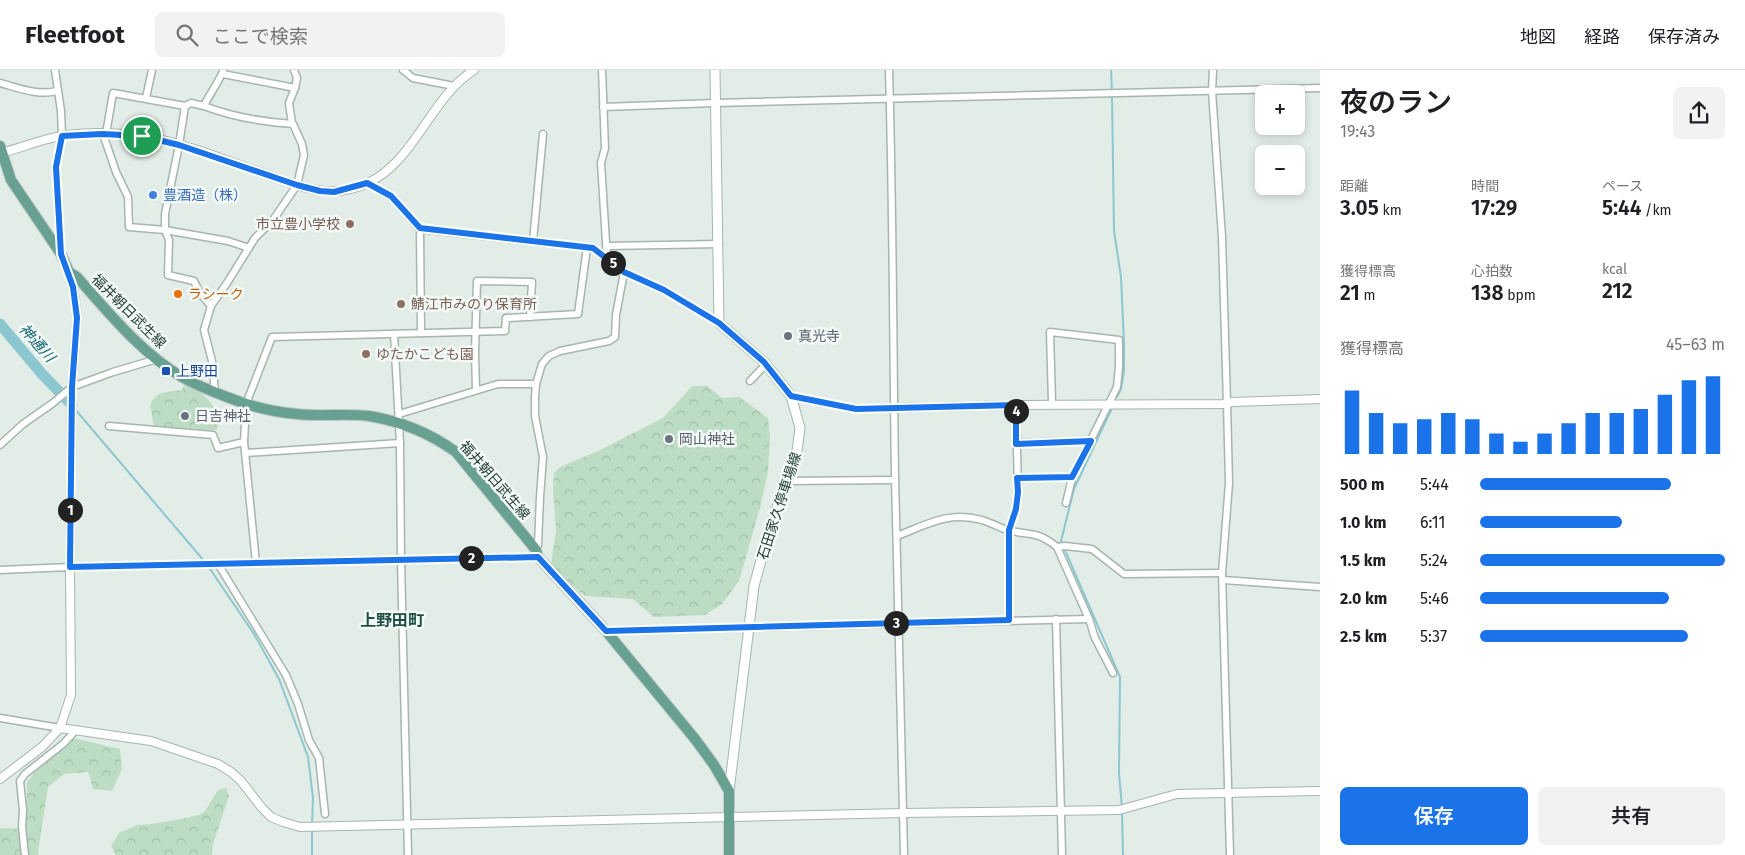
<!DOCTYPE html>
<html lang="ja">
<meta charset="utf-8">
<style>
body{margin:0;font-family:"Fira Sans","Noto Sans JP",sans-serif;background:#f2f2f2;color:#202124;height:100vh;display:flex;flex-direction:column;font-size:19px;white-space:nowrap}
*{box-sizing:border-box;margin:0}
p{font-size:16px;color:#757577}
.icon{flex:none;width:28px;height:28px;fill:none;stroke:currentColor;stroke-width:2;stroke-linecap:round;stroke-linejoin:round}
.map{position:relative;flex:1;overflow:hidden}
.side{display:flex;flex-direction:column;background:#fff;width:425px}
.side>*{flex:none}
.controls{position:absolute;left:1255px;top:15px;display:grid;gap:10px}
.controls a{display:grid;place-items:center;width:50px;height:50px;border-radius:8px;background:#fff;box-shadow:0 2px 8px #0003;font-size:25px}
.pin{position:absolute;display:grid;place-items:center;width:42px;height:42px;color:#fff;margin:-21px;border:2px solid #fff;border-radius:50%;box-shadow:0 1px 5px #0007}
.km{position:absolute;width:25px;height:25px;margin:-12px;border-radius:50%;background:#222;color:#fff;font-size:14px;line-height:25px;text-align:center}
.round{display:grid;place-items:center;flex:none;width:52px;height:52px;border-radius:8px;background:#f2f2f2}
.summary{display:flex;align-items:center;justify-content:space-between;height:85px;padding:0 20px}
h1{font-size:28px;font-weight:600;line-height:38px}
.metrics{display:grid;grid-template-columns:repeat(3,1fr);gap:8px;height:85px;padding:5px 20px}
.metrics div{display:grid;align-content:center}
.metrics b{font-size:21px;font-weight:600}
.metrics small{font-size:14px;font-weight:400}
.metrics p{font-size:14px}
.chart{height:140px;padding:10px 20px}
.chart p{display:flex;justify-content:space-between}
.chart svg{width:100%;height:90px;margin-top:5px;stroke:#1a73e8;stroke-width:6}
.button{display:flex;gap:10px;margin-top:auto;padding:10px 20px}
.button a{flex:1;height:58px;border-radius:8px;background:#1a73e8;color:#fff;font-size:20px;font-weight:600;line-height:58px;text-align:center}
.button a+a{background:#f2f2f2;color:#202124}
ul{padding:0 20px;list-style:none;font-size:16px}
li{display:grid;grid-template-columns:80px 60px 1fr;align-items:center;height:38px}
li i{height:12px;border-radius:6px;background:#1a73e8}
header{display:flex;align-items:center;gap:30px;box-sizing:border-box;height:70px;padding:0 25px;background:#fff;border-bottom:1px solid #e0e0e0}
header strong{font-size:24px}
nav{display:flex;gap:28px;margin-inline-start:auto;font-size:18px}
.search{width:350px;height:45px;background:#f2f2f2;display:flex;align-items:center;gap:12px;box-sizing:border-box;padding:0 18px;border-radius:8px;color:#757577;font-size:19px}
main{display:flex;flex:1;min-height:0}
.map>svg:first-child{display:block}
</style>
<header>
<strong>Fleetfoot</strong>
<div class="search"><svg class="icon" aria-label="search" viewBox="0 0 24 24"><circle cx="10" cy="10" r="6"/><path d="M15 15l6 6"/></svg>ここで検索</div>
<nav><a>地図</a><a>経路</a><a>保存済み</a></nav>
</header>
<main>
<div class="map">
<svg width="1320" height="785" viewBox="0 0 1320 785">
<defs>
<pattern id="forest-crowns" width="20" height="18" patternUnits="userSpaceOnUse" patternTransform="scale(1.25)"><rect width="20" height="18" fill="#bcddc4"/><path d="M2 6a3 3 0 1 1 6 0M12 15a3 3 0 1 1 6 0" fill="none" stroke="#a1bfa9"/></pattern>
</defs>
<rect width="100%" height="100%" fill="#e3ede8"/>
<g fill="url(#forest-crowns)">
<path d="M188 314C198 320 212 330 216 342L206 344 205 346C212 348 217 349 218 357L216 360H180L155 357C151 350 153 343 150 337 154 320 169 322 182 320L184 315Z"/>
<path d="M692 316H707L722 328 739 327 768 348 770 367 768 402 760 438 739 511 722 534 705 545 654 547 633 529 585 526 559 504 551 494 556 461 553 419 554 403 560 397 600 380 663 348Z"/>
<path d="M65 666 120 679 122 699 112 721 93 719 88 702 64 704 48 717 38 782 39 785H0V758L26 759 27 712Z"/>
<path d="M226 718 229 726 213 774 212 785H116L111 776 119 763 137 755 151 754 176 750 199 745 205 741 218 720Z"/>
</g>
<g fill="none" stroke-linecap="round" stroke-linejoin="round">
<g stroke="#8cc7d0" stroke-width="2">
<path d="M1111 0 1112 21"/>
<path d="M1112 26 1114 161 1121 207 1124 274V301L1121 319 1117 327"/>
<path d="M74 338 205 492"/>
<path d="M1112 338 1074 419 1061 471 1120 607 1119 703 1122 738"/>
<path d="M208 496 254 564 279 609 308 687 313 728 312 755"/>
<path d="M1122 742 1123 785"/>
<path d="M312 785V760"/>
</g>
<path stroke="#8cc7d0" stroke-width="11" d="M0 254 42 304 72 335"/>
<defs>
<g id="minor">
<path d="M55 0 61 41 62 66 56 97 61 183"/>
<path d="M403 0 413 8 454 16"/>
<path d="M602 0 605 78 601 93 607 188"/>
<path d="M889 0C893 135 893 271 895 406 897 533 901 659 904 785"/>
<path d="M1213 0 1212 21 1222 167 1227 333 1229 413 1222 503 1230 785"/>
<path d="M223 4 295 18 297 8 294 0"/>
<path d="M0 13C19 18 38 26 57 21"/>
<path d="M146 28 152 0"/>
<path d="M185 36 179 75 165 144V160L169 170 168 205 194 211 200 223 211 236"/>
<path d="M603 37 715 33 1320 18"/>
<path d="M292 54 289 33 295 18"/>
<path d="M103 64 116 102 128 127 129 157 165 160 228 171 249 178"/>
<path d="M106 64 113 23 185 36 191 33 204 36"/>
<path d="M367 113 391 126 420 159 421 263"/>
<path d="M420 159 593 178 624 202 664 220 719 253"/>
<path d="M533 171 543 64"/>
<path d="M607 176 719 174"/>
<path d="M394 264 400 373 401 490 408 785"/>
<path d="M750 311 766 294"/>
<path d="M476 320 475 281 477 211 532 212 530 247"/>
<path d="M215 322 212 291 204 260 211 236 227 213 255 168 273 150 297 115 304 85 302 74 293 54C262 52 233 47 204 36 208 27 223 5 223 0"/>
<path d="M791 326 856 339 894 338"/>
<path d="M1052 332 1050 262 1119 270V296L1117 317 1072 408 1066 433"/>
<path d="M399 344 498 314H536"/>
<path d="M109 356 213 365 218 378 244 372"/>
<path d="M1016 373 1091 371"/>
<path d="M0 375 23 354 53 333 72 317 113 302 157 289"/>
<path d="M246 383 400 373"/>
<path d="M1017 408 1072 407"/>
<path d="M786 411 895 410"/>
<path d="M897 466C928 454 948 441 982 450 991 453 999 457 1007 460 1030 466 1036 460 1057 477L1089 549 1095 568 1113 603"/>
<path d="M1057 477 1065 476 1092 479 1124 504 1222 503"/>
<path d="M536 480 538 475 540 427 543 387 535 346V326L536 314 542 294 549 286 560 281 609 271 615 267 616 245 624 202"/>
<path d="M256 493 244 372 246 334 272 267 505 261 506 248 578 244 587 177"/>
<path d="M218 494 286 605 298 634 309 670 319 688 325 744"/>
<path d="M0 500 70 497 538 487"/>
<path d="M1223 510 1320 517"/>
<path d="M1056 549 1062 785"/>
<path d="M1009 550V460L1016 439 1018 422 1016 335"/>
<path d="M606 561 1089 549"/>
<path d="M0 648 60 658"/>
<path d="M25 785 22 757 23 740 20 711 25 704 63 674 76 660"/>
</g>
<g id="tertiary">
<path d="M0 83C15 80 29 74 44 70 74 61 111 62 142 66 186 73 230 92 273 107 292 113 314 123 335 121 345 121 359 117 368 113 414 92 431 27 474 0"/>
<path d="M894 338 1016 335 1223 334 1232 332 1320 329"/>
<path d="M60 658 151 671 218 694 231 702 241 711 262 738 271 747 283 752 300 757 903 743 1119 740 1177 724 1320 721"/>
<path d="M0 709 42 677 60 658 71 625 70 497 72 317 77 248 74 222 69 202"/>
</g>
<path id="secondary" d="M715 0 719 253 764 292 791 326 800 358 797 381 786 411 769 461 754 516 729 721"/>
<path id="primary" d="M0 76 11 110 61 184 69 202 77 207C109 243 140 282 182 307 196 315 211 321 227 327 249 336 272 342 297 344 320 347 345 343 369 346 400 351 431 364 456 382L536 480 538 487 606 561 695 669 714 695 729 721V785"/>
</defs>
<use href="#minor" stroke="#a6b5af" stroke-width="9"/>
<use href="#tertiary" stroke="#a6b5af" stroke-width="10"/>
<use href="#secondary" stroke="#a1b8b0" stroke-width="11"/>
<use href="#primary" stroke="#c1c9c7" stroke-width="12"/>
<use href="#minor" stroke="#fff" stroke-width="6"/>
<use href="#tertiary" stroke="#fff" stroke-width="8"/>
<use href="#secondary" stroke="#fff" stroke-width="9"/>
<use href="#primary" stroke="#68a191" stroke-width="10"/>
</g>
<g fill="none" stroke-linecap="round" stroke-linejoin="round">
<defs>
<path id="route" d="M102 64 142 66 179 75 297 115 320 121 334 122 367 113 391 126 420 158 593 178 624 202 664 220 719 253 764 292 791 326 856 339 1016 335V374L1091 371 1072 407 1017 408 1018 422 1016 439 1009 460V550L606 561 538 487 70 497 72 317 77 248 73 217 61 184 56 97 62 66Z"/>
</defs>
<use href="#route" stroke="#fff" stroke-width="10"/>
<use href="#route" stroke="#1a73e8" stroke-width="6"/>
</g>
<circle fill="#3f7fe0" stroke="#f3f9f6" stroke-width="2" cx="153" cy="125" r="5"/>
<g fill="#8d6e63" stroke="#f3f9f6" stroke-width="2">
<circle cx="350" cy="154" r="5"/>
<circle cx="401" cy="234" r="5"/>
<circle cx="366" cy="284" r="5"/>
</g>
<circle fill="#e8710a" stroke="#f3f9f6" stroke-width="2" cx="178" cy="224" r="5"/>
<g fill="#6b7280" stroke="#f3f9f6" stroke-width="2">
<circle cx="788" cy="266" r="5"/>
<circle cx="185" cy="346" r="5"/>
<circle cx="669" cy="369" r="5"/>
</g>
<rect fill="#1a4fb4" stroke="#f3f9f6" stroke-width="2" x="161" y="296" width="10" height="10" rx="2.5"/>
<g text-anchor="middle" stroke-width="5" stroke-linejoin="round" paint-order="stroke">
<g font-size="14" fill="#366cbe" stroke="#f3f9f6" text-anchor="start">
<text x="163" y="130">豊酒造（株）</text>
</g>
<g font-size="14" fill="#785e54" stroke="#f3f9f6" text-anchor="start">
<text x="340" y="159" text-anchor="end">市立豊小学校</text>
<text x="411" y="239">鯖江市みのり保育所</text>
<text x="376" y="289">ゆたかこども園</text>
</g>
<g font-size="14" fill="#c56008" stroke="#f3f9f6" text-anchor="start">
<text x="188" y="229">ラシーク</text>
</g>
<g font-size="14" fill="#233e36" stroke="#f3f9f6">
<text transform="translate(129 241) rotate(45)" y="5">福井朝日武生線</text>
<text transform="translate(495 410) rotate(49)" y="5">福井朝日武生線</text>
<text transform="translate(779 436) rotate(-72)" y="5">石田家久停車場線</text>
</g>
<g font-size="14" fill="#5b616d" stroke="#f3f9f6" text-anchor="start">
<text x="798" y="271">真光寺</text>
<text x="195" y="351">日吉神社</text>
<text x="679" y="374">岡山神社</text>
</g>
<g font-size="14" fill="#164399" stroke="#f3f9f6" text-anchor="start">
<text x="176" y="306">上野田</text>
</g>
<g font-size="15" font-style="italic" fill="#1e6c79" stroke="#f3f9f6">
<text transform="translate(37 273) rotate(48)" y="5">神通川</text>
</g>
<g font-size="16" font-weight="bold" fill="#1f4f42" stroke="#f3f9f6">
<text x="392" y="556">上野田町</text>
</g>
</g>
</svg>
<div class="controls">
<a>+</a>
<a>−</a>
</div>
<div class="pin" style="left:142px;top:66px;background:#1e9e55"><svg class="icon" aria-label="arrive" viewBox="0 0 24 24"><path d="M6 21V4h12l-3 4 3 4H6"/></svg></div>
<b class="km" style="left:70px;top:440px">1</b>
<b class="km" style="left:471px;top:488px">2</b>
<b class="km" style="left:896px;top:553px">3</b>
<b class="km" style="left:1016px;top:341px">4</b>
<b class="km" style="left:613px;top:193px">5</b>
</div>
<section class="side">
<div class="summary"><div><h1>夜のラン</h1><p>19:43</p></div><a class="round"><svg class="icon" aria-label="share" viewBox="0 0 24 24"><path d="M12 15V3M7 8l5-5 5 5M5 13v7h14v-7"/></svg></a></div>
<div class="metrics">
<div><p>距離</p><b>3.05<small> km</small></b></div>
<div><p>時間</p><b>17:29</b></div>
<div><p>ペース</p><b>5:44<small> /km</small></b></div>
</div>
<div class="metrics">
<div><p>獲得標高</p><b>21<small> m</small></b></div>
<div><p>心拍数</p><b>138<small> bpm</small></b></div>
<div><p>kcal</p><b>212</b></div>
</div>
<div class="chart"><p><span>獲得標高</span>45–63 m</p>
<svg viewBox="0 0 160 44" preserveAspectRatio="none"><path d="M5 44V13M15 44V24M25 44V29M35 44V27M45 44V24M55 44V27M65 44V34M75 44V38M85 44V34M95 44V29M105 44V24M115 44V24M125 44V22M135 44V15M145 44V8M155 44V6"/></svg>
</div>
<ul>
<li><b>500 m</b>5:44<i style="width:78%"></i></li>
<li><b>1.0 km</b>6:11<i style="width:58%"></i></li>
<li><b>1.5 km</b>5:24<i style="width:100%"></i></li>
<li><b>2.0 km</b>5:46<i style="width:77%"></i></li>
<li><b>2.5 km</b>5:37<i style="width:85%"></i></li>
</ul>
<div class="button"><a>保存</a><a>共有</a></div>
</section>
</main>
